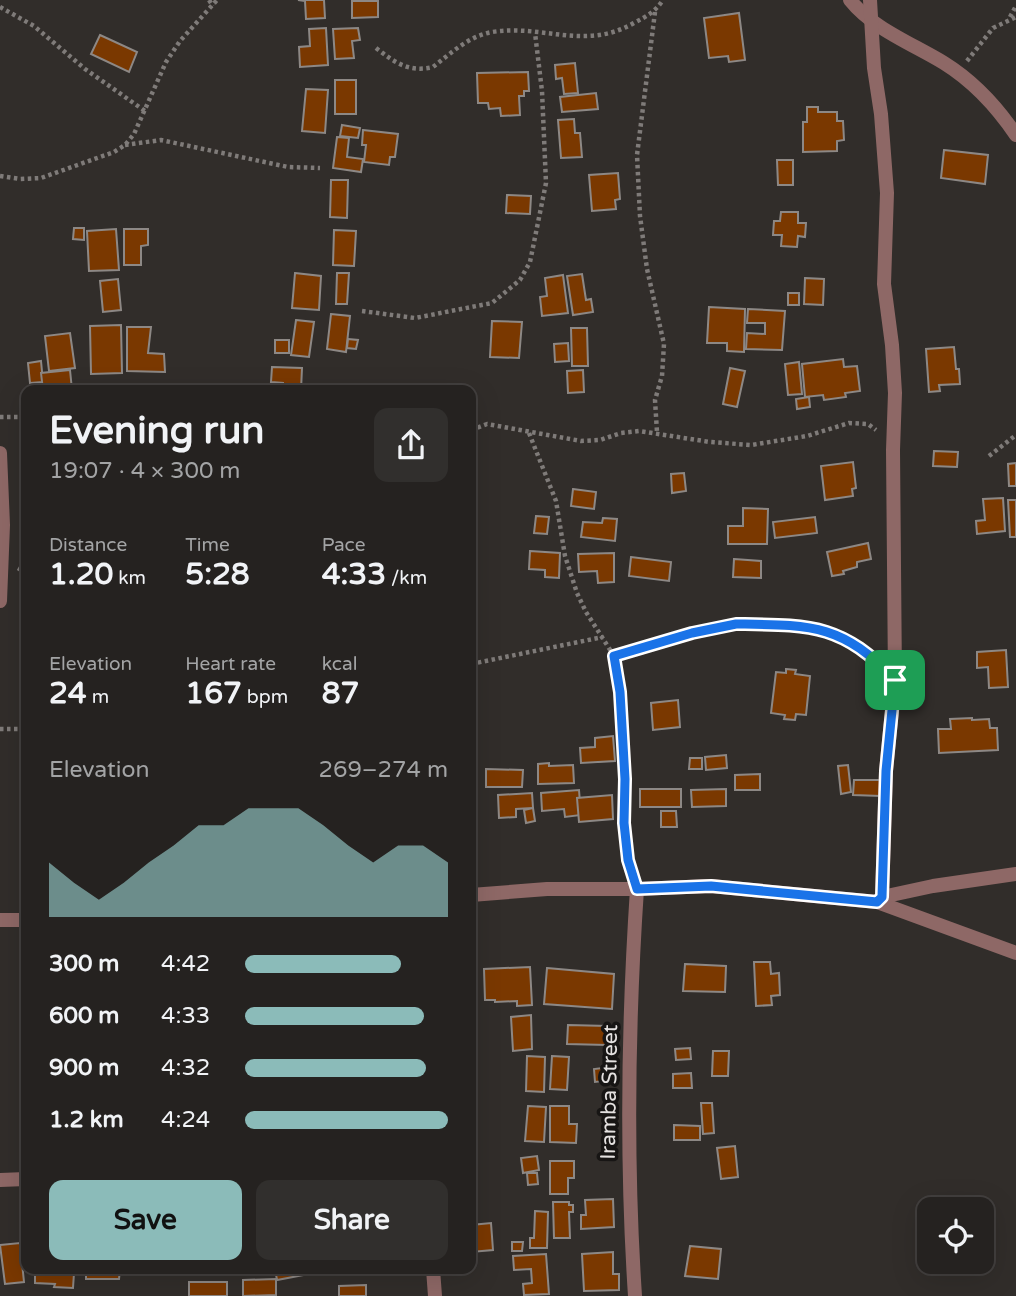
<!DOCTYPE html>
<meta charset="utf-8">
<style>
body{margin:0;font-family:"Varela Round",sans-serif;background:#312f2d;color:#f1f3f6;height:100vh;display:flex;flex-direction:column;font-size:26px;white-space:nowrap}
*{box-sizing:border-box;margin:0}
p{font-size:23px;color:#a3a4a5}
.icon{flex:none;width:38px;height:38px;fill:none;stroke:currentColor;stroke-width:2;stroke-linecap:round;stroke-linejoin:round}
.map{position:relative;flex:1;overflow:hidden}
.drawer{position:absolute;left:21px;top:385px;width:455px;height:889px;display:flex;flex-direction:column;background:#252220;border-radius:14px;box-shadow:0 7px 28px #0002,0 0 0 2px #423f3e}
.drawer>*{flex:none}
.fabs{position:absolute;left:917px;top:1197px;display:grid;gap:14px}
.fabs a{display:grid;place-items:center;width:77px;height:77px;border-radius:14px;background:#252220;box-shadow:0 7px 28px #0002,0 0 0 2px #423f3e;font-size:35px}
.pin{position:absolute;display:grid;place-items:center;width:60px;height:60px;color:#fff;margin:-30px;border-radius:14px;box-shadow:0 4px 10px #0006}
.round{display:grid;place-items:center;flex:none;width:74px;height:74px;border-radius:14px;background:#312f2d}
.head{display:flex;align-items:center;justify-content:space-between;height:119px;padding:0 28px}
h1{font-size:38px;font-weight:700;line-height:52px}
.figures{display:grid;grid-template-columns:repeat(3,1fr);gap:10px;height:119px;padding:7px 28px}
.figures div{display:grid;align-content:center}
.figures b{font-size:30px;font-weight:700}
.figures small{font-size:19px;font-weight:400}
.figures p{font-size:19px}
.chart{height:196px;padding:14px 28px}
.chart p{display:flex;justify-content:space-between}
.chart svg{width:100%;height:126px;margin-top:7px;fill:#8bbbb9;opacity:.7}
.button{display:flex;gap:14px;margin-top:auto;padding:14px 28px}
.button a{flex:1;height:80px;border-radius:14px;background:#8bbbb9;color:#111;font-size:28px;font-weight:700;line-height:80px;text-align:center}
.button a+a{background:#312f2d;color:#f1f3f6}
ul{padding:0 28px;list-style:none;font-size:23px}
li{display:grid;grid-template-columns:112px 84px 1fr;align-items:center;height:52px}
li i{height:18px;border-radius:9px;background:#8bbbb9}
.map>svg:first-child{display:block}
</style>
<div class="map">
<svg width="1016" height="1296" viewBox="0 0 1016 1296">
<rect width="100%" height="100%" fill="#312d2a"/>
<g fill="#7a3800" stroke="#8d8885" stroke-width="2">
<path d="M298 0H324L325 18 306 19 305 1Z"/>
<path d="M352 1H378V17L352 18Z"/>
<path d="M739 13 745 60 729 62 728 56 709 58 704 18Z"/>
<path d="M326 28 328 65 300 67 299 47 310 46 309 29Z"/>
<path d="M358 28 360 40 352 41 354 58 335 59 333 29Z"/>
<path d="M100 35 137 52 129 72 91 54Z"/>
<path d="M575 63 578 93 564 94 562 78 556 79 555 65Z"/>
<path d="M528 72 529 91H524V96H519L520 115 501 116 500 108 489 109 488 103H478L477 73Z"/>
<rect x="335" y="80" width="21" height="34"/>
<path d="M306 89 328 90 325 133 302 131Z"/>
<path d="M596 93 598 109 562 112 560 97Z"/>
<path d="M807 107H818V112H837V121H843L844 140 837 141V151L803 152V122H807Z"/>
<path d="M574 119 575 133H580L582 157 561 158 558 120Z"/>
<path d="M342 125 360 128 358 138 340 136Z"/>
<path d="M363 130 398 134 395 157H390L389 165 364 162 366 145H362Z"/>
<path d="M337 137 349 138 347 157 363 159 361 172 333 168Z"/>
<path d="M944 150 988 155 985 184 941 178Z"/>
<path d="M777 160H793V185H778Z"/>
<path d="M618 173 620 199 615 200 616 209 592 211 589 175Z"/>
<path d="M331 180H348L347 218 330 217Z"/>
<path d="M507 195 531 196 530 214 506 213Z"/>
<path d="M781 212H798V223H806L805 237 798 236 797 247 781 246 782 235H773L774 221H780Z"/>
<path d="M74 228H84V240L73 239Z"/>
<path d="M116 229 119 270 89 271 87 231Z"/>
<path d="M124 229H148V245L141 246V265H124Z"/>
<path d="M334 230 356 231 354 266 333 265Z"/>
<path d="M295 273 321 276 319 310 292 308Z"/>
<path d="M337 273H349L347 304H336Z"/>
<path d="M582 274 586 300 591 299 593 312 573 315 567 276Z"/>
<path d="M563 275 568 313 542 316 540 297 547 296 545 278Z"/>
<path d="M805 278 824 279 823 305 804 304Z"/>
<path d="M118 279 121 310 103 312 100 281Z"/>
<rect x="788" y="293" width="11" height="12"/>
<path d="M709 307 745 309 744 352 727 351V343H707Z"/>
<path d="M748 309 785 311 782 350 746 349 747 333 765 334V323H747Z"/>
<path d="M331 314 350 316 346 352 327 349Z"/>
<path d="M296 320 314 322 309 357 291 355Z"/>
<path d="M492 321 522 322 519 358 490 357Z"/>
<path d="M121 325 122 373 91 374 90 326Z"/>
<path d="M127 327H151L148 353 164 354 165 372 127 371Z"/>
<path d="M571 328H587L588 366H572Z"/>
<path d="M70 333 75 368 49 371 45 336Z"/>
<path d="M348 339 358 340 356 349 347 348Z"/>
<rect x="275" y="340" width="14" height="13"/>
<path d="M568 343 569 361 555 362 554 344Z"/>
<path d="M954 347 956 369H959L960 384 939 385 940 391 929 392 926 349Z"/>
<path d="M843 359 844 367 857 366 860 391 845 393 846 397 824 400 823 395 805 397 802 364Z"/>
<path d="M41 361 43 382 30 383 28 363Z"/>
<path d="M799 362 802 394 788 395 785 364Z"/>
<path d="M272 367 302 368 301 390H283V383L271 382Z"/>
<path d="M730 368 745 371 737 407 723 404Z"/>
<path d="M70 370 72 390H43L41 373Z"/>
<path d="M583 370 584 392 568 393 567 371Z"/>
<path d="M809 397 810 407 797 409 796 399Z"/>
<path d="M934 451 958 452 957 467 933 466Z"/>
<path d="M853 462 856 488 852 489 853 496 825 500 821 466Z"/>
<path d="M1016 463V486H1009L1008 464Z"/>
<path d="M684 473 686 491 672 493 671 474Z"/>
<path d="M573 489 596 492 594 509 571 506Z"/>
<path d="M1003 498 1005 531 977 534 976 521 985 520 983 499Z"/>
<path d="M1008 500H1016V537H1010Z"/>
<path d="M743 508 768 509 767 544H728V526H743Z"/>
<path d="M536 516 549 517 547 534 534 533Z"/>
<path d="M815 517 817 533 775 538 773 522Z"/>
<path d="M603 518 617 519 615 541 581 537 583 522 602 523Z"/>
<path d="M868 543 871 559 857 562V567L843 571 844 574 832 576 827 552Z"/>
<path d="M530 551 560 553 559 578 545 577V570L529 569Z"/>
<path d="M614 553V582L598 583 597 571 579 572 578 554Z"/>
<path d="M631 557 671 562 669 581 629 576Z"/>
<path d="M734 559 761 561V578L733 577Z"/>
<path d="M1006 650 1008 687 989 688 988 667 977 668V652Z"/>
<path d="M786 669 796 670 795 674 810 676 806 715 796 714 795 720 784 719 785 715 771 713 776 672 786 673Z"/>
<path d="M678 700 680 727 653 730 651 703Z"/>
<path d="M972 718V720L989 719 990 728H997L998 750 939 753 938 729H951L950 719Z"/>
<path d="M613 736 615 761 581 763 580 748 595 747V738Z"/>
<path d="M726 755 727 768 706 770 705 757Z"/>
<path d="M690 758H702V769H689Z"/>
<path d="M549 763V766L573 765 574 783 538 784V764Z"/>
<path d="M848 765 851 792 841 794 838 766Z"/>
<path d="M486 769 523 770 522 787H486Z"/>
<path d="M760 774V790H735V775Z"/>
<path d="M854 780H882L881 796 853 795Z"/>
<rect x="640" y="789" width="41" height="18"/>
<path d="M726 789V806L692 807 691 790Z"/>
<path d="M579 790 581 815 565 817 564 809 542 811 541 793Z"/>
<path d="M532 793 533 808 516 809V817L499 818 498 795Z"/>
<path d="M612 795 613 819 579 822 577 798Z"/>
<path d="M533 808 535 821 526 823 524 810Z"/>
<path d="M661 811H676L677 827H661Z"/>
<path d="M754 962H770L771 974 779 973 780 995 771 996 772 1005 756 1006Z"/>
<path d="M685 964 726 966 725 992 683 991Z"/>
<path d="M530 967 532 1005 517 1006V1001L495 1002V1000H485L484 969Z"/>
<path d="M547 968 614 974 612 1009 544 1004Z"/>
<rect x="23" y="978" width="3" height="38"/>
<path d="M531 1015 532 1049 513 1051 511 1017Z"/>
<path d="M568 1025 608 1026 607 1045 567 1044Z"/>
<path d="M690 1048 691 1059 676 1060 675 1049Z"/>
<path d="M713 1051H729L728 1076H712Z"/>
<path d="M527 1056 545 1057 544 1092 526 1091Z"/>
<path d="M552 1056 569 1057 567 1090 550 1089Z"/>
<path d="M610 1067 612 1080 595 1082 594 1069Z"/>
<path d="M691 1073 692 1088H673V1074Z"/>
<path d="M701 1103H712L714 1133 703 1134Z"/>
<path d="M528 1106 546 1107 544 1142 525 1141Z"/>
<path d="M550 1106H569V1124H577L576 1143 550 1142Z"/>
<path d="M674 1125 700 1126V1140H674Z"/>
<path d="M735 1146 738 1177 721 1179 717 1148Z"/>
<path d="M537 1156 539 1170 523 1173 521 1158Z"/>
<path d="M550 1161H574V1178H568V1194H550Z"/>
<path d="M527 1173H537L538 1184 528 1185Z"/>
<path d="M613 1199 614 1227 581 1229V1215H586L585 1200Z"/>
<path d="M553 1202H569V1205H573V1212H569L570 1238H554Z"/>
<path d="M535 1211 548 1212 547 1248H530V1238H534Z"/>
<path d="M491 1223 493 1250 471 1252V1225Z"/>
<path d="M512 1242H523L522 1251H512Z"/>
<path d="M20 1243 24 1282 5 1284 0 1245Z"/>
<path d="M690 1246 721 1249 718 1279 685 1276Z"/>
<path d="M613 1252V1274H619V1290L584 1291 582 1254Z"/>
<path d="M546 1254 549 1294 524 1295 523 1284 532 1283 531 1269 514 1270 513 1256Z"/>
<path d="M35 1269H63V1272L74 1273 73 1288 54 1287 55 1284 35 1283Z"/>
<path d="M86 1269H120L119 1279H86Z"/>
<path d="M275 1269H308L309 1274 277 1280Z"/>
<path d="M276 1279V1295L243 1296V1280Z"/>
<rect x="189" y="1282" width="38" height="14"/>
<path d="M366 1285V1296H339V1286Z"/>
</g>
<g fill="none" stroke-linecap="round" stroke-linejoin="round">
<g stroke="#7f7b79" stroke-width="4.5" stroke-dasharray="3.5 3.5" stroke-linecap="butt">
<path d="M209 0 213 6"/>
<path d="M0 7 34 26 85 69 145 111"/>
<path d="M655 12 637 155 640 216 647 269 664 344 662 376 655 400 657 432"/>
<path d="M1010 17 1016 6"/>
<path d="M376 48C394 62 409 73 433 67 451 53 469 36 492 32 543 24 585 51 634 23 647 16 655 12 663 0"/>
<path d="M967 61 993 28 1016 17"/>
<path d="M125 145 161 140 288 167 320 168"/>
<path d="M0 176 20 179 41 178 114 152 125 145 134 134 166 62 180 41 217 0"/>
<path d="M362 311 415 318 492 303 520 280 530 262 546 183 542 91 535 33"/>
<path d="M0 417H26"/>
<path d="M471 430 487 424 581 441 600 440 621 433 639 431 710 442 751 445 807 436 849 423 868 424 876 430"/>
<path d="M529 433 556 501 565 556 577 593 586 612 614 656 618 670C622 706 624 743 625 779 626 811 622 841 631 871"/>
<path d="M989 456 1016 435"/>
<path d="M18 568 26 573"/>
<path d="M614 656C693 630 808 596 878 661"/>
<path d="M471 664 603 637"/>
<path d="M0 729H26"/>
</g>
<g stroke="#8e6866" stroke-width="14">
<path d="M850 0C873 29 913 44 944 63 973 81 997 107 1016 135"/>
<path d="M870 0 874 68 881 114 887 193 884 284 892 345 895 393 893 450 895 680 886 771 882 897 877 902"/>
<path d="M0 453 3 525 0 601"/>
<path d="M471 895 547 889H637L711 886 877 902 1016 953"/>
<path d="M882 897 933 886 1016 874"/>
<path d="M0 920H26"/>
<path d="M0 1180 26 1179"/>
<path d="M433 1269 435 1296"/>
<path d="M635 1296C626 1160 628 1024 637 889"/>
</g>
</g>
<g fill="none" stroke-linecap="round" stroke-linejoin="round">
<defs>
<path id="route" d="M736 624C810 625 842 623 895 680L886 771 882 897 877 902 711 886 637 889 628 860 624 823 625 779 620 692 614 656 692 633Z"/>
</defs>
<use href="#route" stroke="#fff" stroke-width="14"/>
<use href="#route" stroke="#1a73e8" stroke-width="9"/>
</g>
<g text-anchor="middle" stroke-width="7" stroke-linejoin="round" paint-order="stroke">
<g font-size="21" fill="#e5e2e1" stroke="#171514">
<text transform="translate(609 1092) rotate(-89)" y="7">Iramba Street</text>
</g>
</g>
</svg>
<div class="fabs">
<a><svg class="icon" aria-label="locate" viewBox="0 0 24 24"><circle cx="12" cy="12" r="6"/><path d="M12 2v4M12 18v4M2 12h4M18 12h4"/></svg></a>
</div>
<div class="pin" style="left:895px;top:680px;background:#1e9e55"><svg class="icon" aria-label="arrive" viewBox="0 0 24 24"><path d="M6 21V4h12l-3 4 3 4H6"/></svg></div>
<section class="drawer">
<div class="head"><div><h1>Evening run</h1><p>19:07 · 4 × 300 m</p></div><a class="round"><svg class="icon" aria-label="share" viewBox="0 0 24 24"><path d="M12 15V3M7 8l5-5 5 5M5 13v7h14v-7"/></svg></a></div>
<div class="figures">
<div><p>Distance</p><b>1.20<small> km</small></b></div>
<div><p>Time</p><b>5:28</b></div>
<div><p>Pace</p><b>4:33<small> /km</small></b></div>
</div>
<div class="figures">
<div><p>Elevation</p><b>24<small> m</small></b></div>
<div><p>Heart rate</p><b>167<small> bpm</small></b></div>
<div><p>kcal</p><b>87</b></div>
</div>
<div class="chart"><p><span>Elevation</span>269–274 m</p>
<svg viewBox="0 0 160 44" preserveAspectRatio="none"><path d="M0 44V25L10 32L20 38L30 32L40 25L50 19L60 12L70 12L80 6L90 6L100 6L110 12L120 19L130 25L140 19L150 19L160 25V44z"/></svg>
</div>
<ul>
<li><b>300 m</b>4:42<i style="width:77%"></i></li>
<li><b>600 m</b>4:33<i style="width:88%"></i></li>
<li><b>900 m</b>4:32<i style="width:89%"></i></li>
<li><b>1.2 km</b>4:24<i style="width:100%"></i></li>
</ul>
<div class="button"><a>Save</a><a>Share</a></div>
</section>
</div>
